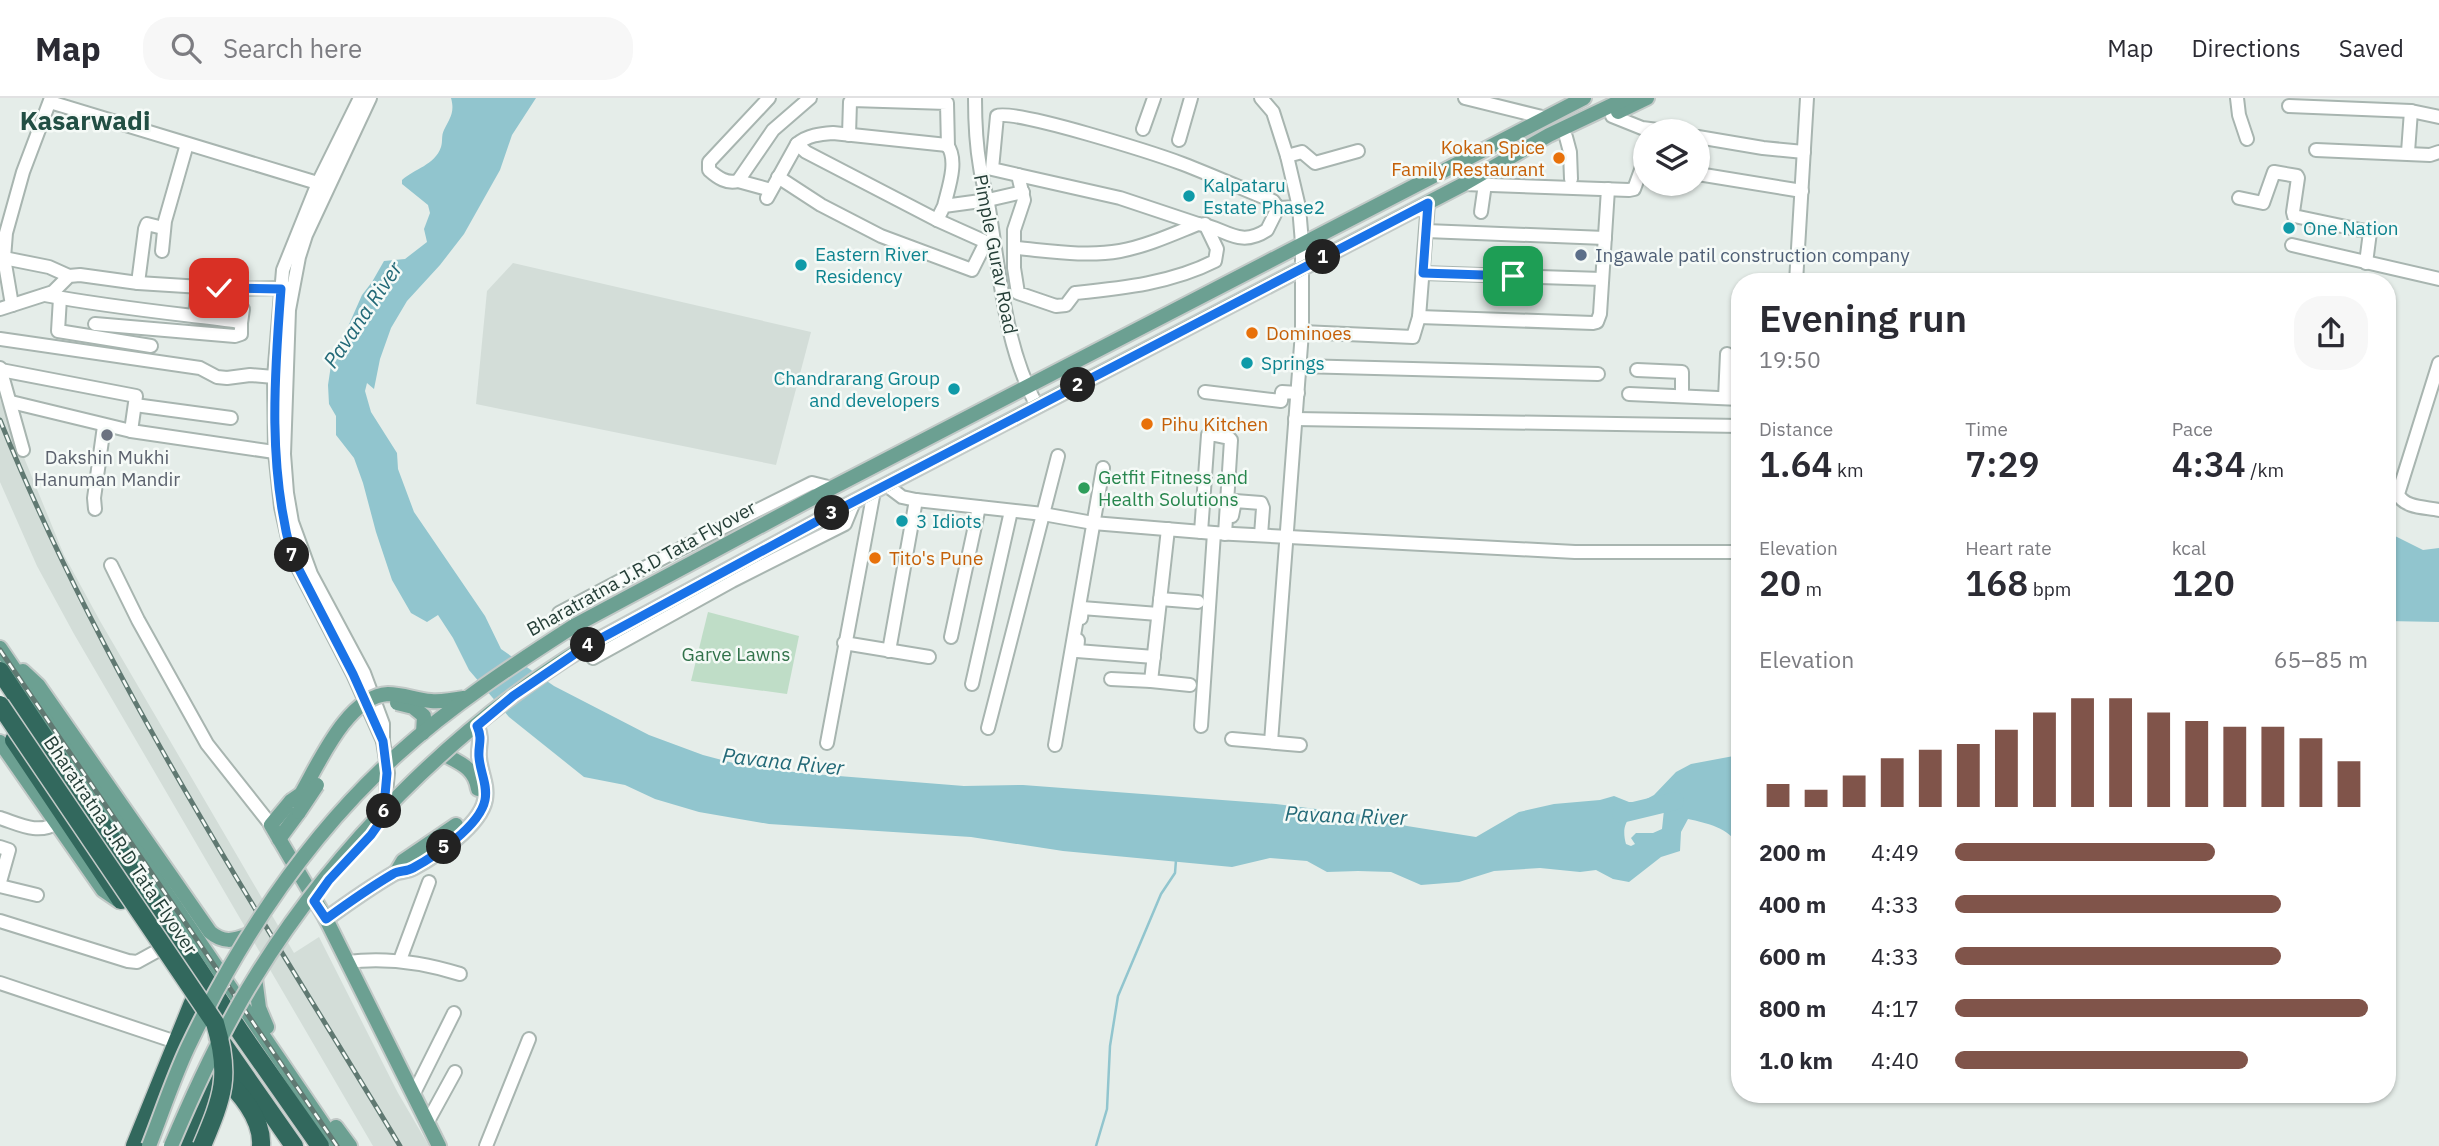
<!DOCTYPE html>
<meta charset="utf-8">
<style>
body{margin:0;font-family:"IBM Plex Sans",sans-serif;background:#f7f7f7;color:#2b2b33;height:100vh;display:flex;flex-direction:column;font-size:26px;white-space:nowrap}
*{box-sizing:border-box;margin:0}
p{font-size:23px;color:#7c7c81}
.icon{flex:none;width:38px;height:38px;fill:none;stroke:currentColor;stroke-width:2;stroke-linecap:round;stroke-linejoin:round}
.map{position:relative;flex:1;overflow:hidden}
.drawer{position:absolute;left:1731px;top:175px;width:665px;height:830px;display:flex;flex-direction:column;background:#fff;border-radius:28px;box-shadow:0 2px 5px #0004}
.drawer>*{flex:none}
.controls{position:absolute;left:1633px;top:21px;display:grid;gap:14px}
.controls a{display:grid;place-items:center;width:77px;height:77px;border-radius:50%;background:#fff;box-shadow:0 2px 5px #0004;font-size:35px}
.pin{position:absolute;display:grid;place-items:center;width:60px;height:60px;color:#fff;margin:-30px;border-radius:14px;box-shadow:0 4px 10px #0006}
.km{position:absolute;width:35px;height:35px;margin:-18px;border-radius:50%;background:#222;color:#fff;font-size:19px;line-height:35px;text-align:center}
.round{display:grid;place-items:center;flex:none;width:74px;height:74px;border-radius:28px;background:#f7f7f7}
.summary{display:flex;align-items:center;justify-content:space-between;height:119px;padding:0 28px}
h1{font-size:38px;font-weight:600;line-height:52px}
.figures{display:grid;grid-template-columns:repeat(3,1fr);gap:10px;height:119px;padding:7px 28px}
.figures div{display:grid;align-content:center}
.figures b{font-size:35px;font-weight:600}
.figures small{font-size:19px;font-weight:400}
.figures p{font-size:19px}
.chart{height:196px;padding:14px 28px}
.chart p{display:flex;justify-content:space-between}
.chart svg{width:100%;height:126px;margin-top:7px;stroke:#80544a;stroke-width:6}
ul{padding:0 28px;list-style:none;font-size:23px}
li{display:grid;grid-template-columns:112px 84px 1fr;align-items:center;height:52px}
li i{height:18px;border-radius:9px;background:#80544a}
header{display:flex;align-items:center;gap:42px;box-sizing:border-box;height:98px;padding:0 35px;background:#fff;border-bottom:2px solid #e1e1e2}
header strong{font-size:33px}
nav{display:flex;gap:38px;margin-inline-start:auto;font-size:24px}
.search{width:490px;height:63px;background:#f7f7f7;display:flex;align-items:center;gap:18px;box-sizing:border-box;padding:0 24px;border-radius:28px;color:#7c7c81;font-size:26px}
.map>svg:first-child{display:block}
</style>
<header>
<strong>Map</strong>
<div class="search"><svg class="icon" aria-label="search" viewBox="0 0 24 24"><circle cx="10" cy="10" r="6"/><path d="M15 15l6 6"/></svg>Search here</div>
<nav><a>Map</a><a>Directions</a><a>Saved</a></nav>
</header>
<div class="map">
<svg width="2439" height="1048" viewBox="0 0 2439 1048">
<rect width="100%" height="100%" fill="#e5ede9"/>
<g fill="#d3ddd8">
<path d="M513 165 811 234 776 367 476 306 487 193Z"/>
<path d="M0 301 64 457 100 523 294 855 319 839 398 995 429 1048H373L74 536 37 468 0 384Z"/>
</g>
<path fill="#bfddc7" d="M708 514 799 538 787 596 691 583Z"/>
<g fill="#91c5ce" fill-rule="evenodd">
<path d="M451 0H536L512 37 500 72 464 136 440 167 407 203 391 230 380 261 374 291 367 285 365 293 371 314 397 355 398 371 414 414 485 518 501 551 554 588 649 637 703 657 737 666 801 675 964 688 1023 687 1276 706 1364 717 1407 728 1476 739 1519 714 1554 706 1600 702 1614 698 1629 704H1641L1654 697 1676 674 1691 666 1739 657V748C1729 730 1707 725 1688 721L1681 734 1680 753 1661 759 1629 784 1613 781 1596 772 1580 774 1540 770 1494 773 1459 784 1421 787 1391 774 1358 773 1327 774 1307 763 1270 760 1232 769 1063 753 971 739 769 726 699 714 655 701 625 687 584 679 509 619 469 572 453 540 438 517 427 524 411 515 392 482 376 434 363 385 354 360 336 337V318L329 306 328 287 331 267 362 197 372 184 384 163 405 161 427 144 424 131 430 115 428 107 402 86V82C414 71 435 67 441 49 443 43 441 38 444 32 450 20 455 14 451 0ZM1649 708H1658L1664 712 1662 731 1653 735H1636L1631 740 1635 746 1631 748 1626 746C1620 725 1630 715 1649 708Z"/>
<path d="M2387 434 2423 452 2439 450V524L2387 523Z"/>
</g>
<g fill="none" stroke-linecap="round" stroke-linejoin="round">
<path stroke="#91c5ce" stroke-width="2.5" d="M1096 1048 1107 1011 1110 948 1118 898 1161 796 1175 775 1176 762"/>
<path stroke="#91c5ce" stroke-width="18" d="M1621 716 1675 703"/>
<defs>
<g id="minor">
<path d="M360 0 318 85 283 172 274 279 275 354 281 409 292 458 353 576 383 643"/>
<path d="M370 0 306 137 299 159 289 212 284 356 287 395 292 424 311 476 364 575 383 626V643L388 675 384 714"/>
<path d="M975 0C975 23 976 46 980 69 982 84 987 97 989 111 1000 177 1005 249 1037 308"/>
<path d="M1261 0 1273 14 1287 58 1299 109 1302 145V234L1271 644"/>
<path d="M1465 0 1546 20"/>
<path d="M2237 0 2239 17 2247 41"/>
<path d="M50 4 324 87"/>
<path d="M2289 8 2411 13 2439 19"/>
<path d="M1612 18 1642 30 1666 33"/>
<path d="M1143 31 1154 0"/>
<path d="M849 37 850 4 852 2 947 5 948 49"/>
<path d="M1566 39 1570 54 1571 81"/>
<path d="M1698 39 1763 50 1804 54"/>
<path d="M1179 42 1191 0"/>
<path d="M2316 52 2430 57 2439 54"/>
<path d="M2408 54 2411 13"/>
<path d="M1287 58 1302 54 1315 65 1358 53"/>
<path d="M1698 76 1802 93"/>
<path d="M1018 77 1120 100 1198 126"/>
<path d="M778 79 821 107 881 138 972 172 986 144 937 122"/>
<path d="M738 83C727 86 718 80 709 72V64L769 0"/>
<path d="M1464 86 1629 92 1634 91 1642 69H1645"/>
<path d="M771 92 738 83 773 32 810 0"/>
<path d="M767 100 797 46"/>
<path d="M2239 100 2263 105 2274 74 2297 78 2298 80 2293 114 2294 118 2370 134 2366 165"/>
<path d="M944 108 937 122 806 54 797 46C808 37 820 36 833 35L947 47C959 62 948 91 944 108L988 102 1023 94"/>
<path d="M1481 114 1485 86"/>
<path d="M1205 126 1217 151 1215 163C1172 185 1123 190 1075 195L1066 207 1056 208 1018 195 1014 170V132L1024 102 1018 77 992 71 997 18C1013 10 1159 57 1183 66 1214 78 1243 91 1273 103L1278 110 1299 109"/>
<path d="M1426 133 1605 140"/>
<path d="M2292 147 2439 181"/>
<path d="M1016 150C1050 153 1086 159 1120 153 1147 148 1173 136 1198 126 1225 129 1238 151 1267 132L1278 110"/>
<path d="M162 153 165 123 187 46"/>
<path d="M4 160 49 169 69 178"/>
<path d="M1423 175 1602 181"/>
<path d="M1796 184 1807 0"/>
<path d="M138 185 145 131 147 126 163 130"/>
<path d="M45 197C108 209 171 215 234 223L241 225V236L235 238 95 226"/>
<path d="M60 200 58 233 151 248"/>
<path d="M12 207 4 160 6 135 23 74 51 0"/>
<path d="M0 211 53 194 69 178 80 177 138 185 233 191 288 190"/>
<path d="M195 217 198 189"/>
<path d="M1419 219 1593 225 1597 224 1600 216 1608 91"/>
<path d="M241 225 243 211"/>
<path d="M1302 234 1413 239 1419 219 1428 105"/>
<path d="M0 241 200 270 217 279 227 280 250 277 274 279"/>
<path d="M2439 265 2398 396C2404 410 2425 409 2439 412"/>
<path d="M1299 268 1598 276"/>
<path d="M0 270 23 352"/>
<path d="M1 272 136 298 131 333"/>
<path d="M1637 272 1682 274V298"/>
<path d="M1205 294 1281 303 1282 294 1298 295"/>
<path d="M1629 296 1740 301"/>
<path d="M1725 300 1727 256"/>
<path d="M11 304 131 333 281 355"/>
<path d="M135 307 231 320"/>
<path d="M1295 321 1740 328"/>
<path d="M886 387 902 399 916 402 1043 416 1093 425 1214 435 1575 454H1740"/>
<path d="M832 390 812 385 680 451 559 515 593 560 732 483 845 426 854 404"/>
<path d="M95 411 94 400 104 328"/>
<path d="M1232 418 1235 403 1261 405 1263 410 1261 437"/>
<path d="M1168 431 1151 583 1190 587"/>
<path d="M1201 434 1208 337 1210 336 1229 340 1231 342 1225 436"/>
<path d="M111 467 138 522 207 646 271 727"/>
<path d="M1160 501 1198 504"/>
<path d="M1081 520 1082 510 1158 516"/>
<path d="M951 539 979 409"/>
<path d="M1078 542 1077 553 1154 559"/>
<path d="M844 545 929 559"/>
<path d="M889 553 916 402"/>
<path d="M1111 581 1151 583"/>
<path d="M972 586 1011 413"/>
<path d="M1201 628 1214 435"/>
<path d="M988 630 1058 358"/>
<path d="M1232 641 1300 647"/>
<path d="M827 645 874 393"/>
<path d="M1055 647 1103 370"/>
<path d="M0 720C19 726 38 737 57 725"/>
<path d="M0 749 9 752 0 784"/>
<path d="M0 788 37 797"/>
<path d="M0 823 128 863 137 864 157 853"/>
<path d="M400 862 429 784"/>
<path d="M347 864C386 859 422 864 460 876"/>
<path d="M0 885 179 945"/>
<path d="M413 997 454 915"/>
<path d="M427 1025 455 974"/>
<path d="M486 1048 529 941"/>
</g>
<g id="major">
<path d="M1618 14 1647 0"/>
<path d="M574 528 824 394 1584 0"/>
<path d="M585 549 834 414 1464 86 1549 37 1627 0"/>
<path d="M0 550 338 1048"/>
<path d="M23 573 38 587 210 834C223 845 233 843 248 837"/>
<path d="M0 644 103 792 119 803"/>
<path d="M443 656C460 665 475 670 478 691"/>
<path d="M291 703 271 727 326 821 439 1048"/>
<path d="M279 741 299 714"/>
<path d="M397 773 403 763 456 727"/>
<path d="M326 821C348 805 369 790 393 776 399 772 406 774 413 770 435 758 480 728 485 702 488 687 480 674 479 659 478 646 483 643 477 628"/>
<path d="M255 880 259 910 267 929"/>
<path d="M336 1029 350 1048"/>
</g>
<g id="highway">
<path d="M0 573 241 935 320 1048"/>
<path d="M14 642 121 802"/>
<path d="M218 939 294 1048"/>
<path d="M220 975C239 994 263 1020 261 1048"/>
<path d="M135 1048 193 905"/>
<path d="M189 1048 220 974"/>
</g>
</defs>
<use href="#minor" stroke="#a8b5b0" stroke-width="16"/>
<use href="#major" stroke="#c2c9c7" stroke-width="18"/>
<use href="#highway" stroke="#c2c9c7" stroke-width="21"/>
<use href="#minor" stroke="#fff" stroke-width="12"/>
<use href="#major" stroke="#6ca092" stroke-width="14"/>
<use href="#highway" stroke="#32685d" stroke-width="18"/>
<defs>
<g id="rail">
<path d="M0 322C103 579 257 811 400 1048"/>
<path d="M0 552 337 1048"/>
</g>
</defs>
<use href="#rail" stroke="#607972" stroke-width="5"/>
<use href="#rail" stroke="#f5faf7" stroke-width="2.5" stroke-dasharray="8" stroke-linecap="butt"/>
<defs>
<g id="major-bridge">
<path d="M397 605 413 609 424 618 423 635"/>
<path d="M291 703 301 696C319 665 348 598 388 596 403 596 416 602 431 603 442 604 453 602 464 600"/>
<path d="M299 714 317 687"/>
<path d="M149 1048C162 1015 173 981 188 949 240 840 307 738 398 656 452 607 513 567 574 528"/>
<path d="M171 1048C195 991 221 934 254 881 334 750 454 629 585 549"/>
</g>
<path id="highway-bridge" d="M0 607 215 925C231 978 223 998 202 1048"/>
</defs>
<use href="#major-bridge" stroke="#c2c9c7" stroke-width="18" stroke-linecap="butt"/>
<use href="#highway-bridge" stroke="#c2c9c7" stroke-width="21" stroke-linecap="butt"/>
<use href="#major-bridge" stroke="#6ca092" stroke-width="14"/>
<use href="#highway-bridge" stroke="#32685d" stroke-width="18"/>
</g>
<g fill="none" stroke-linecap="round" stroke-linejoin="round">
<defs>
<path id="route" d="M219 190 281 191C274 281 268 370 292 458L353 576 383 643 387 675 383 720 371 737 329 782 314 803 326 821C348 805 369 790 393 776 399 772 406 774 413 770 435 758 480 728 485 702 488 687 480 674 479 659 478 646 483 642 477 628L513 598 585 549 834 414 1428 105 1423 175 1513 178"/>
</defs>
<use href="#route" stroke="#fff" stroke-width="14"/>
<use href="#route" stroke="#1a73e8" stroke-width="9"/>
</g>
<g fill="#e8710a" stroke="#f5faf7" stroke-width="2.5">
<circle cx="1559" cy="60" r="7"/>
<circle cx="1252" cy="235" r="7"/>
<circle cx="1147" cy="326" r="7"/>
<circle cx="875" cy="460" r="7"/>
</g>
<g fill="#0f9aa8" stroke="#f5faf7" stroke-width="2.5">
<circle cx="1189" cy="98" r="7"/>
<circle cx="2289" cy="130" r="7"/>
<circle cx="801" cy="167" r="7"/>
<circle cx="1247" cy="265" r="7"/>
<circle cx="954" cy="291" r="7"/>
<circle cx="902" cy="423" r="7"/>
</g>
<circle fill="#5c6f8a" stroke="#f5faf7" stroke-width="2.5" cx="1581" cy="157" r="7"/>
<circle fill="#6b7280" stroke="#f5faf7" stroke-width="2.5" cx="107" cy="337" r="7"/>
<circle fill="#2e9e5b" stroke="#f5faf7" stroke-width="2.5" cx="1084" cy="390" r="7"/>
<g text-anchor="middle" stroke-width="5" stroke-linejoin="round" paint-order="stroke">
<g font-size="19" fill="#c56008" stroke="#f5faf7" text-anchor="start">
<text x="1545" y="56" text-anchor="end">Kokan Spice<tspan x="1545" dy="22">Family Restaurant</tspan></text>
<text x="1266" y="242">Dominoes</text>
<text x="1161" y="333">Pihu Kitchen</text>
<text x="889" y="467">Tito's Pune</text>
</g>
<g font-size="19" fill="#0d838f" stroke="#f5faf7" text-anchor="start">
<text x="1203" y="94">Kalpataru<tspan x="1203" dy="22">Estate Phase2</tspan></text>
<text x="2303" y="137">One Nation</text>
<text x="815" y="163">Eastern River<tspan x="815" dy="22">Residency</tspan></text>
<text x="1261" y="272">Springs</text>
<text x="940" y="287" text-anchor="end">Chandrarang Group<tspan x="940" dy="22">and developers</tspan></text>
<text x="916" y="430">3 Idiots</text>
</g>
<g font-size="19" fill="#253e37" stroke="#f5faf7">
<text transform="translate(996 156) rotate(79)" y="7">Pimple Gurav Road</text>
<text transform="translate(641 470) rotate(-29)" y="7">Bharatratna J.R.D Tata Flyover</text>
<text transform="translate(121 747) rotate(56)" y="7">Bharatratna J.R.D Tata Flyover</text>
</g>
<g font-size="19" fill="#4e5e75" stroke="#f5faf7" text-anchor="start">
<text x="1595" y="164">Ingawale patil construction company</text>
</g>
<g font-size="19" fill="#5b616d" stroke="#f5faf7">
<text x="107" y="366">Dakshin Mukhi<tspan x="107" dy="22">Hanuman Mandir</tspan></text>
</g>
<g font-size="19" fill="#27864d" stroke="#f5faf7" text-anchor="start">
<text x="1098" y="386">Getfit Fitness and<tspan x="1098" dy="22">Health Solutions</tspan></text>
</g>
<g font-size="19" fill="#31724a" stroke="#f5faf7">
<text x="736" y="563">Garve Lawns</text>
</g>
<g font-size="21" font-style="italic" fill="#226977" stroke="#f5faf7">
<text transform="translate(363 217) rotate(-56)" y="7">Pavana River</text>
<text transform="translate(783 664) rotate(6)" y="7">Pavana River</text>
<text transform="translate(1346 718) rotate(2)" y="7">Pavana River</text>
</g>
<g font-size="26" font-weight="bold" fill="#224f44" stroke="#f5faf7">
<text x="85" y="32">Kasarwadi</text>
</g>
</g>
</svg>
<div class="controls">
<a><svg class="icon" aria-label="layers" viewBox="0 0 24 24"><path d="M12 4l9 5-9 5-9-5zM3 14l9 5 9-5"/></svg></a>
</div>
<div class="pin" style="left:1513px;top:178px;background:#1e9e55"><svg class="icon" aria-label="arrive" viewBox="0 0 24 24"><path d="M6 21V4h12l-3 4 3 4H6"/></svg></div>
<div class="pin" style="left:219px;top:190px;background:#d93025"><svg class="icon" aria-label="check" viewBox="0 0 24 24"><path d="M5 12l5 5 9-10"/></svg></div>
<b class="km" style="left:1323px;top:159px">1</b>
<b class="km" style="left:1078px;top:287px">2</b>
<b class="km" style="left:832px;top:415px">3</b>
<b class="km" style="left:588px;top:547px">4</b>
<b class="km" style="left:444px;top:749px">5</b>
<b class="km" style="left:384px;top:713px">6</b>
<b class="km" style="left:292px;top:457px">7</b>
<section class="drawer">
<div class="summary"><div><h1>Evening run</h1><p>19:50</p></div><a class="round"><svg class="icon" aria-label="share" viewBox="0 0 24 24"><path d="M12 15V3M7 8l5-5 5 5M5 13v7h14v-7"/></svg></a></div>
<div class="figures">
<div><p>Distance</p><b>1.64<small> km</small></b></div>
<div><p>Time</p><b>7:29</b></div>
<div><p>Pace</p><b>4:34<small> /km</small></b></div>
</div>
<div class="figures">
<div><p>Elevation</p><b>20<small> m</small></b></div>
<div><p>Heart rate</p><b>168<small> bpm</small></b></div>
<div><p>kcal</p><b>120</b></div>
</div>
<div class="chart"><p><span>Elevation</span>65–85 m</p>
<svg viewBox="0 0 160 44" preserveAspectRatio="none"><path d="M5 44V36M15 44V38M25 44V33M35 44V27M45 44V24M55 44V22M65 44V17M75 44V11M85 44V6M95 44V6M105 44V11M115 44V14M125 44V16M135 44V16M145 44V20M155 44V28"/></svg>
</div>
<ul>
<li><b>200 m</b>4:49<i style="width:63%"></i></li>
<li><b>400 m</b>4:33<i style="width:79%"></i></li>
<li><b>600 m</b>4:33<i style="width:79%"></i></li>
<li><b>800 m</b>4:17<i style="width:100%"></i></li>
<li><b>1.0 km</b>4:40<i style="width:71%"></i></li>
</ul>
</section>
</div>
